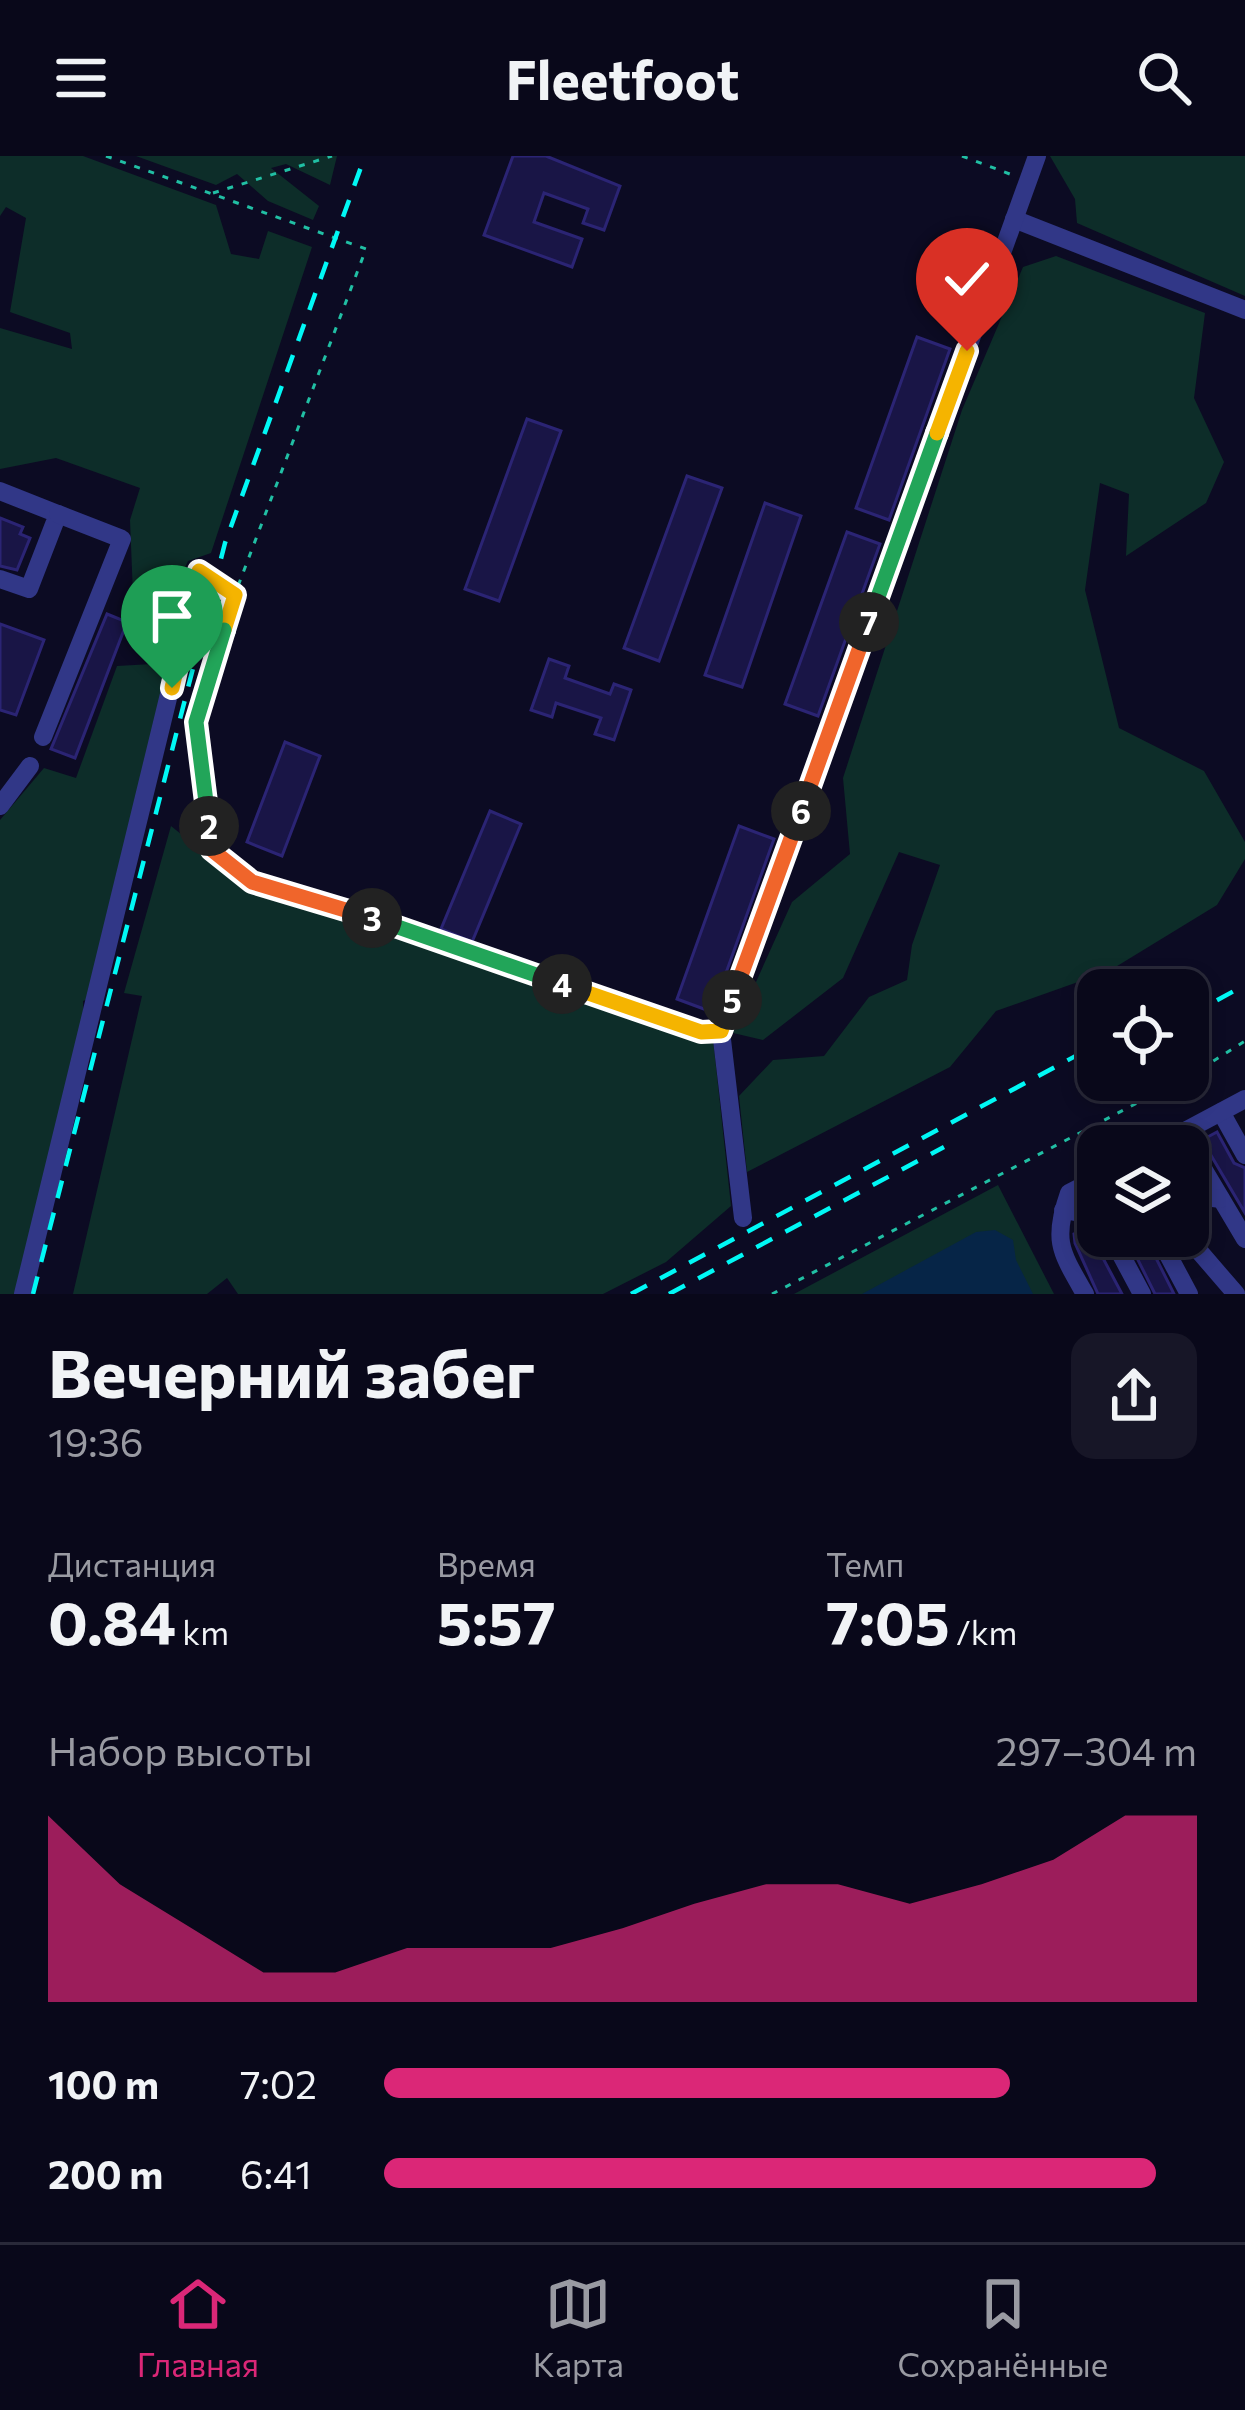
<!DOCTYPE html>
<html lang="ru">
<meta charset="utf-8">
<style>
body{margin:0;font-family:Commissioner,sans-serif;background:#171627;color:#f1f3f6;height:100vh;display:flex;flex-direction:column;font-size:45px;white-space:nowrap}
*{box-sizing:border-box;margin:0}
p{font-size:39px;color:#999aa2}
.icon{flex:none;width:66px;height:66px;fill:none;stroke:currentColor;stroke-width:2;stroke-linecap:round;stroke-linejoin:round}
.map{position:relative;height:1138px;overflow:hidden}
.sheet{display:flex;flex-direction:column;background:#09081a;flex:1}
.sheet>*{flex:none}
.buttons{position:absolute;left:1077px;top:813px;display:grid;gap:24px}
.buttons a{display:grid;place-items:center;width:132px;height:132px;border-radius:24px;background:#09081a;box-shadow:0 6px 18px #0003,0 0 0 3px #292939;font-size:60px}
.pin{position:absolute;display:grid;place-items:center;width:102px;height:102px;color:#fff;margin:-123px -51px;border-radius:50% 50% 50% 0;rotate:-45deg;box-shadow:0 0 12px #0007}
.pin .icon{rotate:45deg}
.km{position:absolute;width:60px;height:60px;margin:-30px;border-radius:50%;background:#222;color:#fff;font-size:33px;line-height:60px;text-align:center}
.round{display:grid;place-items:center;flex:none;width:126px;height:126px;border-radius:24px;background:#171627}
.headline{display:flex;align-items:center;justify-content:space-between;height:204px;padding:0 48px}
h1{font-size:66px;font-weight:700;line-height:90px}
.figures{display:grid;grid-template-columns:repeat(3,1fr);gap:18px;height:204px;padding:12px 48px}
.figures div{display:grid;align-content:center}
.figures b{font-size:60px;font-weight:700}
.figures small{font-size:33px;font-weight:400}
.figures p{font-size:33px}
.chart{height:336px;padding:24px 48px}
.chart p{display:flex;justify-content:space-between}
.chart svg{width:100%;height:216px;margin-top:12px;fill:#db2777;opacity:.7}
ul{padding:0 48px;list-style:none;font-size:39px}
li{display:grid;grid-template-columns:192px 144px 1fr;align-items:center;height:90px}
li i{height:30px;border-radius:15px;background:#db2777}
header{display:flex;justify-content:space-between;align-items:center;height:156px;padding:0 48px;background:#09081a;font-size:54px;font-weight:700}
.dock{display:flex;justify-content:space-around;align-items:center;height:168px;border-top:3px solid #292939;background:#09081a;font-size:33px;color:#999aa2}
.dock a{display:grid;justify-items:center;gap:6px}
.dock .selected{color:#db2777}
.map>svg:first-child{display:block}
</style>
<header><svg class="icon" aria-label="menu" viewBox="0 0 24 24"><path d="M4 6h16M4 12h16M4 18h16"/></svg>Fleetfoot<svg class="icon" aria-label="search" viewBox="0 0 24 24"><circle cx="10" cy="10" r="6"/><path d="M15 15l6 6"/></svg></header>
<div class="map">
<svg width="1245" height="1138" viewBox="0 0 1245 1138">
<rect width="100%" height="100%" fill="#0c0b23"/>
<g fill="#0d2d29">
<path d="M0 0H83L216 49 231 98 259 103 268 75 312 91 211 397 188 405 159 468 134 464 130 364 140 332 56 302 0 313V172L72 193 70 177 10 156 26 62 6 51 0 60Z"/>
<path d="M136 0H337L330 29 286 8 271 12 319 50 313 64 268 45 237 18 216 29Z"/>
<path d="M1050 0H1245V140L1077 67 1075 43Z"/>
<path d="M1056 100 1205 157 1194 242 1224 306 1206 347 1126 400 1129 338 1100 327 1085 434 1119 572 1204 615 1245 686V703L1217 749 1109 815 996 855 950 911 747 1016 739 940 773 904 824 900 869 841 907 824 912 789 940 709 899 696 843 822 763 884 733 877 792 746 850 698 843 622 962 254 1023 111Z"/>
<path d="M181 439 202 440 103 837 83 845 84 868 27 1100 14 1138H0V664L44 612 76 622 117 510 152 508Z"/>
<path d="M171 670 238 724 699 883H713L731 1050 666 1106 603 1138H238L227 1122 207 1138H73L142 840 124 837Z"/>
<path d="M998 1029 1054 1138H794Z"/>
</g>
<path fill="#062547" d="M995 1074 1013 1084 1016 1104 1033 1138H862L976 1076Z"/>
<g fill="#191546" stroke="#2b2474" stroke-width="3">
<path d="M513 0H546L620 30 604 74 583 67 588 53 544 37 534 66 582 83 572 111 484 79Z"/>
<path d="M917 181 950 193 889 364 856 352Z"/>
<path d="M527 263 561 275 499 445 465 433Z"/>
<path d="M687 320 722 332 659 505 624 492Z"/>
<path d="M765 347 801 360 742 531 705 519Z"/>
<path d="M0 362 23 371 20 378 30 382 17 414 0 410Z"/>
<path d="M847 376 880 388 818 560 785 548Z"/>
<path d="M107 458 127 466 75 602 51 593Z"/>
<path d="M0 468 44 484 16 559 0 554Z"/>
<path d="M549 503 569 510 565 522 610 538 614 528 631 534 614 584 595 578 601 562 556 547 552 561 531 554Z"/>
<path d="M285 586 320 600 282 700 247 686Z"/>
<path d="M490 655 521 668 472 786 441 773Z"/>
<path d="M739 670 774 683 712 856 677 843Z"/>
<path d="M1217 976 1234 1007 1245 1012V1057L1202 984Z"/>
<path d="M1087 1072 1122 1138H1098L1075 1087 1074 1078Z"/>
<path d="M1126 1080H1145L1174 1138H1155Z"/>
</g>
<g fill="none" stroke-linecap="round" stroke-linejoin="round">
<g stroke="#21bfa4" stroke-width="3" stroke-dasharray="6 9" stroke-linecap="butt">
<path d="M106 0 366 93 235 438 196 566 212 694 231 712 282 738 397 769 707 876"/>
<path d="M962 0 1015 20"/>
<path d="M213 37 332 0"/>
<path d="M211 423 234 437"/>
<path d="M1188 921 1245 885"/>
<path d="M772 1138 1181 924"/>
</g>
<g stroke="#313787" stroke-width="18">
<path d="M1014 63 1245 154"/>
<path d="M0 335 58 358 29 433 0 423"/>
<path d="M43 581 122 383 58 358"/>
<path d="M0 650 30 610"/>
<path d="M1221 956 1245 999"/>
<path d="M1182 977 1245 1083"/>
<path d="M1157 990 1245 943"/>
<path d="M1188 1039 1221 1043"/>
<path d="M1063 1054 1098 1060"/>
<path d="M743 1062 721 875 1037 0"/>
<path d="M1111 1080 1142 1138"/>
<path d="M1158 1080 1189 1138"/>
<path d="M1186 1080 1236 1138"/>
<path d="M23 1138 199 415"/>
<path d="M1085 1138C1061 1096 1052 1085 1069 1037L1098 1022"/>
</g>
<g stroke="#00f8f5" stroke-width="4.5" stroke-dasharray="18 15" stroke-linecap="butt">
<path d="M1188 860 1245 829"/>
<path d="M33 1138 225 387 365 0"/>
<path d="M631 1138 1098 888"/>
<path d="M669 1138 944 991"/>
</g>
</g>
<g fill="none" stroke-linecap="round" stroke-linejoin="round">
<defs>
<path id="split-1" d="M172 532 199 415 235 439 224 474"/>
<path id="split-2" d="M209 670 196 566 224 474"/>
<path id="split-3" d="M209 670 212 694 252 726 372 762"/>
<path id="split-4" d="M372 762 562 828"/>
<path id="split-5" d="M562 828 701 876 721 875 732 844"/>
<path id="split-6" d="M732 844 801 655"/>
<path id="split-7" d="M801 655 869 466"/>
<path id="split-8" d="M869 466 937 277"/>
<path id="split-9" d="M937 277 967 195"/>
</defs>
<use href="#split-1" stroke="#fff" stroke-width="24"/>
<use href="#split-2" stroke="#fff" stroke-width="24"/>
<use href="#split-3" stroke="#fff" stroke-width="24"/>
<use href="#split-4" stroke="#fff" stroke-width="24"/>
<use href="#split-5" stroke="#fff" stroke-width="24"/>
<use href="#split-6" stroke="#fff" stroke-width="24"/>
<use href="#split-7" stroke="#fff" stroke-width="24"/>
<use href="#split-8" stroke="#fff" stroke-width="24"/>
<use href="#split-9" stroke="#fff" stroke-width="24"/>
<use href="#split-1" stroke="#f5b400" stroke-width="15"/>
<use href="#split-2" stroke="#22a559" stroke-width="15"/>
<use href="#split-3" stroke="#f0652b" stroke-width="15"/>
<use href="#split-4" stroke="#22a559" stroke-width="15"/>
<use href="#split-5" stroke="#f5b400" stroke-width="15"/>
<use href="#split-6" stroke="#f0652b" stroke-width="15"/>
<use href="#split-7" stroke="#f0652b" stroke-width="15"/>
<use href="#split-8" stroke="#22a559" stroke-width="15"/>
<use href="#split-9" stroke="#f5b400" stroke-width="15"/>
</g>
</svg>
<div class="buttons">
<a><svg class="icon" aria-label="locate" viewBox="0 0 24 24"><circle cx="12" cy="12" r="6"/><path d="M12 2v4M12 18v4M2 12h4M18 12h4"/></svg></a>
<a><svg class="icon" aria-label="layers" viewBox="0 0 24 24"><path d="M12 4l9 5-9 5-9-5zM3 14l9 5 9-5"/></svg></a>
</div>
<div class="pin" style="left:172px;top:532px;background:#1e9e55"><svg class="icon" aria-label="arrive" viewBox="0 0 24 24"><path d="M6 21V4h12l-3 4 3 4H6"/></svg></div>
<div class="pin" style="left:967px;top:195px;background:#d93025"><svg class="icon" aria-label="check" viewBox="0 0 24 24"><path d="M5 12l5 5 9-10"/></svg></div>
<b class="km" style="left:209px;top:670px">2</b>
<b class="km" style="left:372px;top:762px">3</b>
<b class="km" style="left:562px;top:828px">4</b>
<b class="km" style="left:732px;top:844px">5</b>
<b class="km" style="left:801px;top:655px">6</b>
<b class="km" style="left:869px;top:466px">7</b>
</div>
<section class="sheet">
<div class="headline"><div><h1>Вечерний забег</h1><p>19:36</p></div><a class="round"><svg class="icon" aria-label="share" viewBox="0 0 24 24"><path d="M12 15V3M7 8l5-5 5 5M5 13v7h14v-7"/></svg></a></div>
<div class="figures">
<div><p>Дистанция</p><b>0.84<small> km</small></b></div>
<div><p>Время</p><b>5:57</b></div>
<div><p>Темп</p><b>7:05<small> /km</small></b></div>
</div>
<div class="chart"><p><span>Набор высоты</span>297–304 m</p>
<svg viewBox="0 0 160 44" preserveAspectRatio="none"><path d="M0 44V6L10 20L20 29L30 38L40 38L50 33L60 33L70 33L80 29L90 24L100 20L110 20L120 24L130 20L140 15L150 6L160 6V44z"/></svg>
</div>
<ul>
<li><b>100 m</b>7:02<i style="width:77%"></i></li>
<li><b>200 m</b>6:41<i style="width:95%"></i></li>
</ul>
</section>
<nav class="dock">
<a class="selected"><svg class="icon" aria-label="home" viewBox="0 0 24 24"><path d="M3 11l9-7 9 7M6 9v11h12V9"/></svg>Главная</a>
<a><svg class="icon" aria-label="map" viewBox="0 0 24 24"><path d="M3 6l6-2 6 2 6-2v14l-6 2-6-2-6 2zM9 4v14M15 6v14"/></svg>Карта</a>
<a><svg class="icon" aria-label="saved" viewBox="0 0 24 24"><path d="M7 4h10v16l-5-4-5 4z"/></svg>Сохранённые</a>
</nav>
